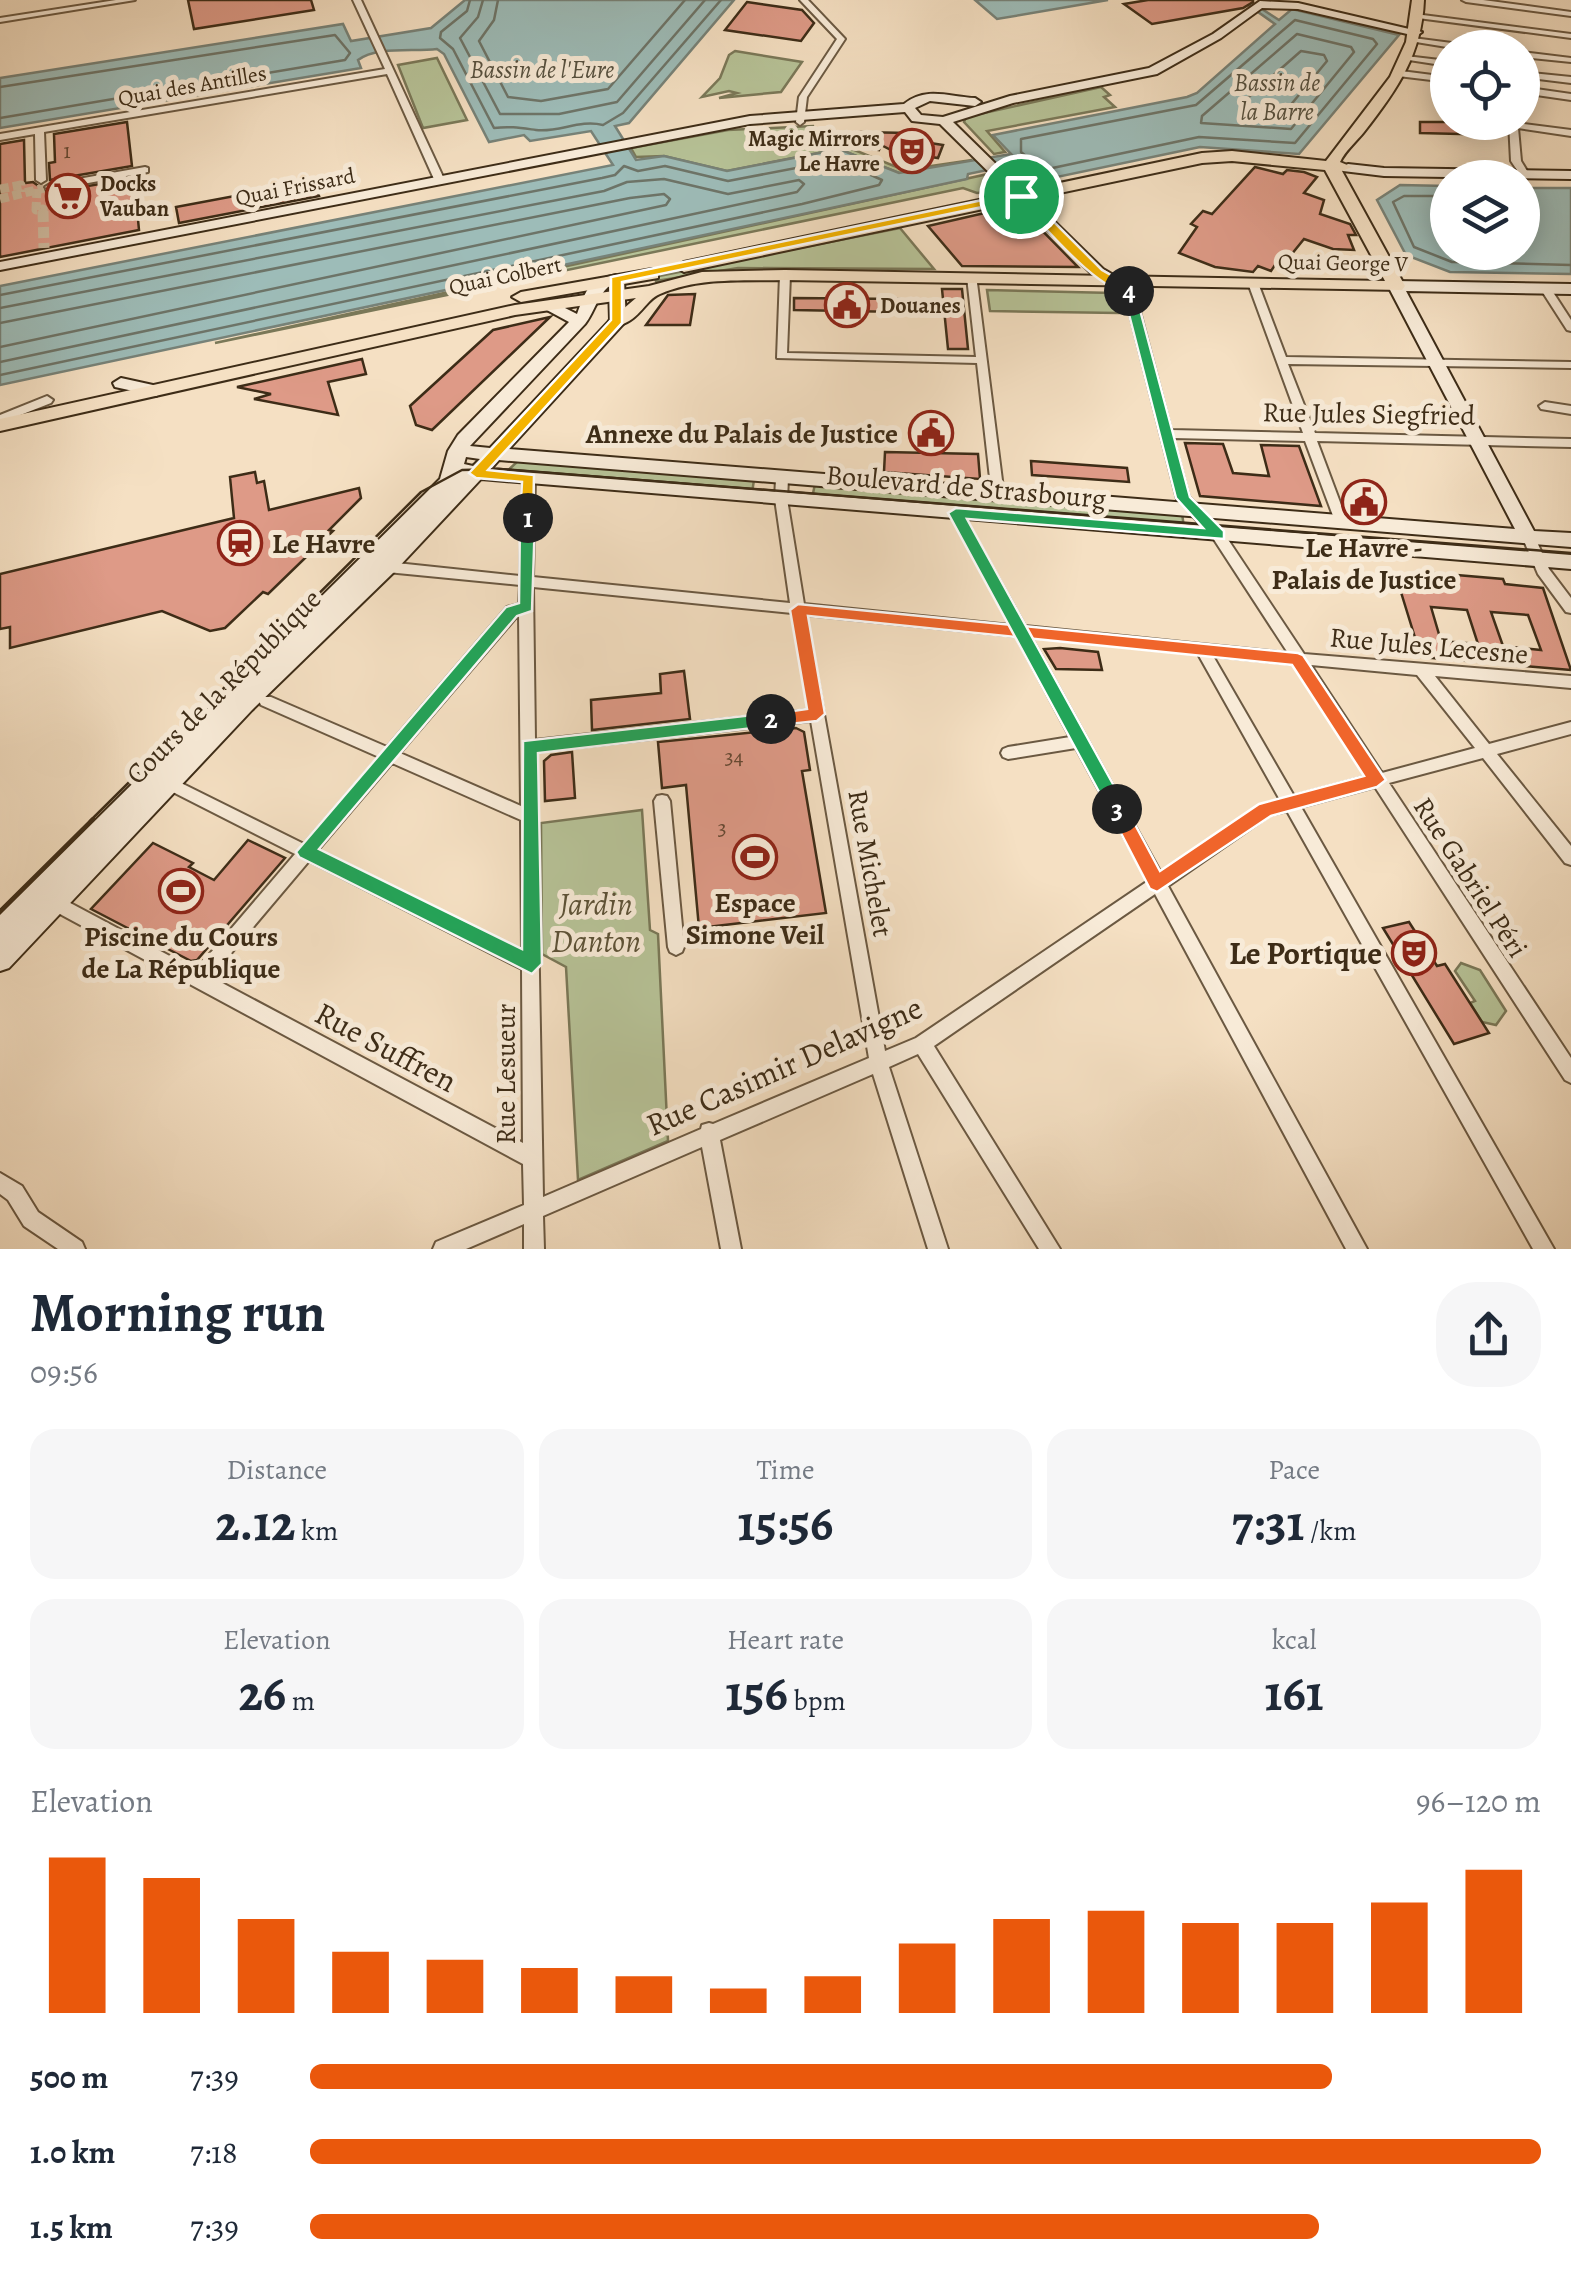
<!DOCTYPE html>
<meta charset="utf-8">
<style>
body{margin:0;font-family:Alegreya,serif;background:#f6f6f7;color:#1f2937;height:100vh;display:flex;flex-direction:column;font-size:38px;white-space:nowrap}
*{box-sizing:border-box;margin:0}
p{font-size:32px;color:#747a83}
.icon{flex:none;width:55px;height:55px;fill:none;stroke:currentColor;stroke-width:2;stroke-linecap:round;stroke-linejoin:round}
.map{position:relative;height:1249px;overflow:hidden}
.panel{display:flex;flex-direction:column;background:#fff;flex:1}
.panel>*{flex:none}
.controls{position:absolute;left:1430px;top:30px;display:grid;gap:20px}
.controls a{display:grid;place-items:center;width:110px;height:110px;border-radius:50%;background:#fff;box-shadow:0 5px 25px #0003;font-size:50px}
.pin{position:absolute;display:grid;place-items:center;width:85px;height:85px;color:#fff;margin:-42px;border:5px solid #fff;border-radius:50%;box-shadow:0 2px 10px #0007}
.km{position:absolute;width:50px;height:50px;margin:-25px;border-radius:50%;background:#222;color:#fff;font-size:28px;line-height:50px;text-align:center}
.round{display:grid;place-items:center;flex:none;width:105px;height:105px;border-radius:40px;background:#f6f6f7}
.head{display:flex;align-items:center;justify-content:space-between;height:170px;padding:0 30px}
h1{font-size:55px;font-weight:700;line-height:75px}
.figures{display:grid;grid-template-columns:repeat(3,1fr);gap:15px;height:170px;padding:10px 30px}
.figures div{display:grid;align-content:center;border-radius:25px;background:#f6f6f7;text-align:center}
.figures b{font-size:50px;font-weight:700}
.figures small{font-size:28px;font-weight:400}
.figures p{font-size:28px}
.chart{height:280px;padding:20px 30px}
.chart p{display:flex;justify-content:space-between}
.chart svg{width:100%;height:180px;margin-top:10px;stroke:#ea580c;stroke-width:6}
ul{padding:0 30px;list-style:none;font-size:32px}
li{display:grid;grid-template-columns:160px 120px 1fr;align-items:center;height:75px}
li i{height:25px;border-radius:12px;background:#ea580c}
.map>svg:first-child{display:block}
</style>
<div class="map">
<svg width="1571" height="1249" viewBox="0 0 1571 1249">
<rect width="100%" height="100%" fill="#f5e0c3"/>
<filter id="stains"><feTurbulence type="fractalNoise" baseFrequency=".002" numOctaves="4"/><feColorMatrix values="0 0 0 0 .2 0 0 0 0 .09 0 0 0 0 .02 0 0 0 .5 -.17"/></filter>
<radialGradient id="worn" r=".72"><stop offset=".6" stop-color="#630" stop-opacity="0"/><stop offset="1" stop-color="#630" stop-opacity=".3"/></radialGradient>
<g fill="#b7c398" stroke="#7a7858" stroke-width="2.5">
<path d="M735 51 802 62 781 92 719 98 737 93 729 91 702 97 720 78 729 55Z"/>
<path d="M437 58 467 120 423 128 398 65Z"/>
<path d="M1101 87 1110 95 1104 97 1115 107 987 131 1005 152 994 154 964 122 966 117Z"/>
<path d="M813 126 818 146 842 145 904 170 972 160 899 173 839 149 727 171 664 156 636 157 631 148 728 130Z"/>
<path d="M988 174 996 183V191L977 193 963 188 215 343Z"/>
<path d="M900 228 934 269 738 268 656 281 654 277Z"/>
<path d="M987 290 1113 293 1118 313 990 311Z"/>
<path d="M518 461 754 480 752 493 504 474Z"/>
<path d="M815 484 1182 513 1184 528 812 498Z"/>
<path d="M642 810 650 930 658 934 668 1141 578 1180 566 967 542 954 541 823Z"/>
<path d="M1461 963 1480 970 1506 1011 1496 1025 1482 1022 1470 1003 1475 1001 1455 971Z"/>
</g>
<g fill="#9dbcb8" stroke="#778278" stroke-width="2.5">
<path d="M465 0H734L629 123 615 126 636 160 664 156 727 171 839 149 899 173 1011 154 993 135 1187 97 1197 93 1275 24 1241 0H1248L1279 20 1292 9 1399 35 1299 154 1200 147 1038 181 1020 163 968 174 967 179 0 385V286L613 165 591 131 530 141 524 135 489 142 444 54 437 49C413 52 376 46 358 60L361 68 0 128V78L343 24 351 41 431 28Z"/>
<path d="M975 0H1108L997 19Z"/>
<path d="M1400 185 1447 186 1448 252H1522L1523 188H1571V274L1450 272 1406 255 1377 200Z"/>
</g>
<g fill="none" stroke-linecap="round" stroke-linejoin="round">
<g stroke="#6d7468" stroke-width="2.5">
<path d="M470 0 467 11 441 32 440 38 453 49 494 128C510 126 521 128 536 130 559 133 579 119 603 125L623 113 721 0"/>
<path d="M483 0 478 17 460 38 500 114H559L617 102 705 0"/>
<path d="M498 0 494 20 479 41 508 97 541 101 608 89 685 0"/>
<path d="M1295 20 1373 39 1377 44 1295 143 1199 137 1043 170 1021 152V139L1196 105Z"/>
<path d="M1297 34 1351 47 1354 52 1291 129 1201 123 1202 116Z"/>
<path d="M1301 51 1324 55 1327 61 1284 113 1243 109V102Z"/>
<path d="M0 87 335 35 350 53 345 60 0 118"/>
<path d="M1448 196H1404L1393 202 1414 247 1452 262 1571 265"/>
<path d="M0 295 602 178 615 175 624 166 638 171 665 166 728 181 838 160 882 180 879 185 802 204 0 375"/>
<path d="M0 308 604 191 627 182 664 179 728 194 799 180 804 184 797 192 0 362"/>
<path d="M0 323 630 198 664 194 670 199 666 205 0 347"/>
</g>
</g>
<g fill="#de9a87" stroke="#3d2c17" stroke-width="2.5" fill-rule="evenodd">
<path d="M188 0H311L314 10 194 29Z"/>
<path d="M1148 0H1253V2L1243 8 1152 24 1124 4Z"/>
<path d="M747 2 802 10 814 23 801 41 725 30Z"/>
<path d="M127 122 132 166 50 180 49 163 55 162 54 134Z"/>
<path d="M1420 122H1491L1499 135 1420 133Z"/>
<path d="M858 132 909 133 924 142 943 145 938 158 893 151 881 145 879 150 855 146 861 135Z"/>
<path d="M24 140 25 183 33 182 48 193 134 178 139 230 0 257V144Z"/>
<path d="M1255 167 1283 174 1287 170 1304 172 1317 177 1304 193 1324 200 1320 214 1350 224 1356 235H1348L1354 250 1333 249 1304 239 1291 255 1283 253 1271 271 1258 266 1253 272 1215 267 1179 253 1197 227 1191 224 1203 211 1212 214Z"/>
<path d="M314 181 319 196 179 223 176 207Z"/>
<path d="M1002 209H1021L1078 267 962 266 928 226Z"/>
<path d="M942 289H962L968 349H948Z"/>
<path d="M695 294 690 325H646L668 295Z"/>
<path d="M794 298 900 299 901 312 794 310Z"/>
<path d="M550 317 432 430 416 425 410 406 493 330Z"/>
<path d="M362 359 366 374 328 382 338 415 254 399 271 394 237 387Z"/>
<path d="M1185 443 1223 444 1233 473 1269 476 1261 445 1299 446 1321 506 1200 496Z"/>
<path d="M885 452 978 454 980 479 884 472Z"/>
<path d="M1031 461 1127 468 1129 482 1032 475Z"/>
<path d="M255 472 257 483 264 481 269 510 359 488 361 498 329 530 333 531 268 594 263 592 225 628 210 631 162 611 10 648V627L0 629V574L234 518 230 477Z"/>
<path d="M1433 573 1503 579 1505 584 1543 588 1571 670 1421 657 1396 576 1434 579ZM1431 607 1467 610 1478 644 1441 641ZM1491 612 1528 615 1541 650 1503 646Z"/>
<path d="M1060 648 1098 652 1102 670 1056 669 1044 649Z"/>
<path d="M684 671 690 719 592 730 591 700 661 693 660 674Z"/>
<path d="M796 728 804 732 810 770 802 771 826 913 699 928 686 785 662 788 658 742Z"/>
<path d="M572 752 575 798 545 801 544 761 551 755Z"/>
<path d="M248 840 285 858 197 960 191 961 91 909 153 843 193 863 189 867 214 880Z"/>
<path d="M1409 922 1437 966 1445 964 1489 1033 1454 1044 1383 928Z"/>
</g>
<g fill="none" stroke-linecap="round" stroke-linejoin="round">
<g stroke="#d0bca1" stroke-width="9" stroke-dasharray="9 4" stroke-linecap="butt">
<path d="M0 189 21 185V192"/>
<path d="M37 189 36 210 43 209V213"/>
<path d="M0 199 44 188"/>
</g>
<path stroke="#d0bca1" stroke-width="11" stroke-dasharray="11 5" stroke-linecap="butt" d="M43 211 44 248"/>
<defs>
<g id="street">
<path d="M116 0H135L0 22V18Z"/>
<path d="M353 0H361L444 179 442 181 434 179 387 74 44 132 46 180 41 183 36 180 35 134 0 140V134L385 69Z"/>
<path d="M800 0H808L845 39 807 97 804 122 800 125 796 122 799 97 837 39Z"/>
<path d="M1462 0H1483L1571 12V16L1466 2Z"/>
<path d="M1415 14 1571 34V38L1418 18H1415Z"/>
<path d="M1413 38 1475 46 1479 48H1453L1416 42 1412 40Z"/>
<path d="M1522 52 1571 58V62L1522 57Z"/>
<path d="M1406 56 1448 61V66L1409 60H1406Z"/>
<path d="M1401 71 1448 77V82L1398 76 1397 74Z"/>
<path d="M1522 72 1571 77V83L1522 77Z"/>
<path d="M1522 87 1571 94V100L1522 93Z"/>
<path d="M1509 122 1571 130V136L1518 128 1521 161 1529 174 1524 177 1521 176 1511 161Z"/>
<path d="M145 167 148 168V172L50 190 45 187 50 184Z"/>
<path d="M785 272 790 275 787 353 976 357 967 277 968 275H976L1004 496 1002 499 998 500 992 496 977 363 777 358 780 275Z"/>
<path d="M1114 277 1134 289 1171 430 1303 433 1248 283 1253 280 1258 283 1286 357 1571 362V368L1288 364 1315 433 1571 439V447L1317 441 1347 521 1341 525 1335 521 1305 441 1173 438 1189 497 1223 532 1304 654 1571 676V688L1435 676 1489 744 1571 722V734L1497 754 1571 846V865L1565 863 1483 758 1389 783 1571 1058V1083L1565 1080 1375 787 1301 807 1554 1249H1533L1287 811 1270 815 1168 886 1367 1249H1346L1155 894 934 1046 1060 1249H1039L918 1054 889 1067 948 1249H928L873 1074 720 1140 741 1249H721L702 1147 543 1216 544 1249H524V1224L466 1249H433L436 1242 524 1205 523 1164 47 907 45 902 47 897 53 895 59 897 196 970 295 854 163 787 160 783 163 779 168 777 173 779 304 844 379 757 261 705 259 701 261 697H271L387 747 507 607 519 604 520 585 387 572 380 567 387 562 520 576 523 478 529 474 535 478 533 577 790 603 775 499 776 479 782 475 788 479 787 499 804 604 1010 625 950 513 956 509 962 513 1025 626 1288 653 1213 538 1177 499 1124 291 1110 282V278ZM533 587 792 613 809 710 535 740ZM519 614 521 806 400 753ZM806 615 1016 636 1070 737 1008 747 1003 749 1001 753 1003 757 1008 759 1076 748 1148 881 916 1038 885 1051ZM1031 637 1198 654 1280 800 1261 805 1161 873ZM1213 656 1295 664 1368 776 1294 796ZM1311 665 1417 675 1475 748 1382 773ZM811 721 869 1058 713 1124 709 1123 702 1125 701 1129 543 1197 535 752ZM392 763 521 820 522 951 318 850ZM309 861 522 969 523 1143 211 977Z"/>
<path d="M1545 285 1549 286 1571 320V331L1567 330 1540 288Z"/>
<path d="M47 396 53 400 51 403 0 423V415Z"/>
<path d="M1545 402 1571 406V414L1541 409 1539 406Z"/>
<path d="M1528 532 1533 533 1549 569 1571 598V613L1566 612 1538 574 1522 536Z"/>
<path d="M662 795 667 796 670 801 684 947 682 952 676 955 670 952 668 947 654 801 657 796Z"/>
<path d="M0 1173 22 1186 38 1212 82 1242 85 1249H58L24 1226 8 1200 0 1194Z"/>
</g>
<g id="secondary">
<path d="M1260 1 1298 3 1422 32 1416 36 1298 9 1262 8 1221 38 1157 74 1013 103 953 122 1103 269 1122 280 1114 285 1093 275 940 124 912 121 905 112 750 124 0 270V262L750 116 904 104C926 86 950 97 975 98L981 102 975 106 930 101 915 108 921 115 943 117 1010 96 1149 68 1213 34Z"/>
<path d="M1348 164 1384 168 1571 171V179L1384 176 1343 171 1341 168Z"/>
<path d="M616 275 624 280 626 321 509 449 1515 529 1388 286 1396 281 1571 284V294L1406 291 1534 531 1571 533V547L499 460 491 469 1571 555V569L481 479 394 572 252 710 9 968 0 971V915L440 479 448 451 458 435 569 322 545 309V303H555L577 314C587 288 588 281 616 275ZM609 286 610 320 490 448 470 446 585 324C595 311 596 298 609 286ZM466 457 480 459 473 466 464 464Z"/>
<path d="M121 378 162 387 164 391 156 396 115 387 113 383Z"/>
</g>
<g id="primary">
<path d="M1412 0H1424C1422 54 1397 90 1364 132 1356 142 1345 151 1340 162L1352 167 1342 171 1405 286 1402 290 785 280C744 281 698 277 660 294 645 300 641 319 618 326L609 321 636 298 515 315 0 431V419L515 305 649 286 702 272 785 270 1385 281 1325 170 1232 161 1202 163 684 272 676 267 684 262 1202 153 1232 151 1326 161 1390 77 1406 42Z"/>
<path d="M652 269 658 270V278L521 302 512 297 521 292Z"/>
</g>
</defs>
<use href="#street" stroke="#6b5942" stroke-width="4"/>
<use href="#secondary" stroke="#3d2c17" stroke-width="4"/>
<use href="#primary" stroke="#3d2c17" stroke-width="4"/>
<use href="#street" fill="#f8ebd8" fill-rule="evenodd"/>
<use href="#secondary" fill="#f8ebd8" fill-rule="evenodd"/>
<use href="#primary" fill="#f5e0c3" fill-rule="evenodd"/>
<path stroke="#3d2c17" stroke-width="2.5" d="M90 821 421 492 462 470 499 469 1571 553"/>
<path stroke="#3d2c17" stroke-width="4" d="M0 911 93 819"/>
</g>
<path fill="#f5b400" stroke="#fff" stroke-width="2.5" d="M1021 192 1025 198 622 282V323L488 470 534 475 533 522 520 518 522 482 476 478 469 473 611 320V277Z"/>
<path fill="#22a559" stroke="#fff" stroke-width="2.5" d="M528 513 535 518 532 611 517 616 319 849 522 949 523 741 771 713 780 719 771 726 538 753 542 964 532 974 299 857 296 852 506 607 519 603 520 518Z"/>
<path fill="#f0652b" stroke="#fff" stroke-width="2.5" d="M798 604 1298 653 1303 655 1386 780 1377 787 1271 816 1157 892 1150 889 1111 814V804H1124L1160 871 1259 804 1364 776 1292 665 808 616 825 714 817 721 771 726 763 719 765 715 807 709 790 610Z"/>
<path fill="#22a559" stroke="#fff" stroke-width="2.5" d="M1129 287 1135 291 1190 497 1224 531V539L967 519 1124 804V814H1111L948 513 956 508 1203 528 1176 498 1123 291Z"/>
<path fill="#f5b400" stroke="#fff" stroke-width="2.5" d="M1017 193H1025L1102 270 1134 288V294C1099 295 1042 223 1017 198Z"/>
<defs>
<symbol id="theatre-ring" viewBox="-11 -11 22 22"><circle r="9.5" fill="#f8ebd8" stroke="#8f2418" stroke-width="1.5"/><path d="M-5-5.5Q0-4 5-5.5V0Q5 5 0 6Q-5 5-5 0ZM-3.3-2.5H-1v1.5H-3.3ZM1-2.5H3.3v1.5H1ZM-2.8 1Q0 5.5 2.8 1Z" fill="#8f2418"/></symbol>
<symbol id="supermarket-ring" viewBox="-11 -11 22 22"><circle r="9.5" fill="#f8ebd8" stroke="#8f2418" stroke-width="1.5"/><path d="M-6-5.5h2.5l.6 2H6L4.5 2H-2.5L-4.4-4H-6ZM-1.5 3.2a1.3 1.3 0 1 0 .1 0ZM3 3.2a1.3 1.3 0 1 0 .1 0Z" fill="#8f2418"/></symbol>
<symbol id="civic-ring" viewBox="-11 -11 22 22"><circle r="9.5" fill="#f8ebd8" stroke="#8f2418" stroke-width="1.5"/><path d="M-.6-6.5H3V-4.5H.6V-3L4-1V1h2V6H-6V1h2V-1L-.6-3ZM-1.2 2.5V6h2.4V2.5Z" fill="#8f2418"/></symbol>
<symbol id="station-ring" viewBox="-11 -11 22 22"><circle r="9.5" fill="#f8ebd8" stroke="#8f2418" stroke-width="1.5"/><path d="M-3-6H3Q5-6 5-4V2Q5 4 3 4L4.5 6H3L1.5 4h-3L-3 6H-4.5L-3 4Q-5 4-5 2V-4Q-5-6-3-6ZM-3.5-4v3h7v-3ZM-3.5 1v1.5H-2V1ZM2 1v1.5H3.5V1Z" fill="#8f2418"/></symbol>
<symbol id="stadium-ring" viewBox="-11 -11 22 22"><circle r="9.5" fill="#f8ebd8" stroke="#8f2418" stroke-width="1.5"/><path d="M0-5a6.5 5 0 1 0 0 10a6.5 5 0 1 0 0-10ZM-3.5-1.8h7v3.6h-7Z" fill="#8f2418"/></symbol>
</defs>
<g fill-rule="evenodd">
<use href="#theatre-ring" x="887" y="126" width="50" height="50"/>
<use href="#supermarket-ring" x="43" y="171" width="50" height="50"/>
<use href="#civic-ring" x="822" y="280" width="50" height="50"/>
<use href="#civic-ring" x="906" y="408" width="50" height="50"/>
<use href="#civic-ring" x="1339" y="477" width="50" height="50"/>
<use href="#station-ring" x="215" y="518" width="50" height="50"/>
<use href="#stadium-ring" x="730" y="832" width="50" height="50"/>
<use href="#stadium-ring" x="156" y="866" width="50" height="50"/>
<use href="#theatre-ring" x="1389" y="928" width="50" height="50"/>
</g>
<g text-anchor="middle" stroke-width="10" stroke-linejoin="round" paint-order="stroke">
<g font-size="22" fill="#3d2c17" stroke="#f8ebd8">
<text transform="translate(192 85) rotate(-10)" y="8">Quai des Antilles</text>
<text transform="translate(295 186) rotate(-11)" y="8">Quai Frissard</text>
<text transform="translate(1343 262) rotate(1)" y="8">Quai George V</text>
<text transform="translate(505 275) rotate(-12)" y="8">Quai Colbert</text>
</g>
<g font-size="22" font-weight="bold" fill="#3d2c17" stroke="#f8ebd8" text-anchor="start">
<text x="880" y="146" text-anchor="end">Magic Mirrors<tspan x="880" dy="25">Le Havre</tspan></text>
<text x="100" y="191">Docks<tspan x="100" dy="25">Vauban</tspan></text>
<text x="880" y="313">Douanes</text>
</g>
<g font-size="22" fill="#654833">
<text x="67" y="158">1</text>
<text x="734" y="764">34</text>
<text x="722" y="835">3</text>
</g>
<g font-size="25" font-style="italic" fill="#55503f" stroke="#f8ebd8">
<text x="542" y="78">Bassin de l'Eure</text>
<text x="1277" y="91">Bassin de<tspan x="1277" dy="29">la Barre</tspan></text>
</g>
<g font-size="28" fill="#3d2c17" stroke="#f8ebd8">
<text transform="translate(1369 413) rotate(1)" y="10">Rue Jules Siegfried</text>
<text transform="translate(966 486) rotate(5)" y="10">Boulevard de Strasbourg</text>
<text transform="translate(1429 645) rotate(5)" y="10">Rue Jules Lecesne</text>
<text transform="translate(223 686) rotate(-45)" y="10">Cours de la République</text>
<text transform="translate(871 863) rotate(80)" y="10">Rue Michelet</text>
<text transform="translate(1471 877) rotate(57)" y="10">Rue Gabriel Péri</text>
<text transform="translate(505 1074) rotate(-90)" y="10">Rue Lesueur</text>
</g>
<g font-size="28" font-weight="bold" fill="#3d2c17" stroke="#f8ebd8">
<text x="898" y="443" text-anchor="end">Annexe du Palais de Justice</text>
<text x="272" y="553" text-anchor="start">Le Havre</text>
<text x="1364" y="557">Le Havre -<tspan x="1364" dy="32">Palais de Justice</tspan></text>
<text x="755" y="912">Espace<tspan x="755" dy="32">Simone Veil</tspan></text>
<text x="181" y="946">Piscine du Cours<tspan x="181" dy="32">de La République</tspan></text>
</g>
<g font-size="32" font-style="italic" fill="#5c5237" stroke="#f8ebd8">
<text x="596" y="915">Jardin<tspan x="596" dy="37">Danton</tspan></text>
</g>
<g font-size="32" font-weight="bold" fill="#3d2c17" stroke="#f8ebd8" text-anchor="end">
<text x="1382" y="964">Le Portique</text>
</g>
<g font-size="32" fill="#3d2c17" stroke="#f8ebd8">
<text transform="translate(386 1047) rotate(28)" y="11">Rue Suffren</text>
<text transform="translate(784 1066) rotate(-24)" y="11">Rue Casimir Delavigne</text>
</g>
</g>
<rect width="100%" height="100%" filter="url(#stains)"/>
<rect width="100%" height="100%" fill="url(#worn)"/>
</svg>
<div class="controls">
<a><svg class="icon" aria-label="locate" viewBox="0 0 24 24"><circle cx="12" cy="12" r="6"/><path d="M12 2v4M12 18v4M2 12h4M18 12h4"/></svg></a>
<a><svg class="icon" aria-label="layers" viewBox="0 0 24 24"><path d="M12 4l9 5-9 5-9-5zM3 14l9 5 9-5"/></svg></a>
</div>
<div class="pin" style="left:1021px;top:196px;background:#1e9e55"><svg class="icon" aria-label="arrive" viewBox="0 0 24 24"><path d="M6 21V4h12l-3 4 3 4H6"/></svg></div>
<b class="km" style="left:528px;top:518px">1</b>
<b class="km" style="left:771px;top:719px">2</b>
<b class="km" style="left:1117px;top:809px">3</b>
<b class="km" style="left:1129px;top:291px">4</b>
</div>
<section class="panel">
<div class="head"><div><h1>Morning run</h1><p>09:56</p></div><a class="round"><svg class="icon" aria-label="share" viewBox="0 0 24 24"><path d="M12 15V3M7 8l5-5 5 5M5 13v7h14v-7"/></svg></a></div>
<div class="figures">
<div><p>Distance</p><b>2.12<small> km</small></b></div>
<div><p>Time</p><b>15:56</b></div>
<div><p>Pace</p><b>7:31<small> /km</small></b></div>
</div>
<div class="figures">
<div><p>Elevation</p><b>26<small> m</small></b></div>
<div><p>Heart rate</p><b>156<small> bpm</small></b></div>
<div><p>kcal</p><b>161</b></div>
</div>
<div class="chart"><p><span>Elevation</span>96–120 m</p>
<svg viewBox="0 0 160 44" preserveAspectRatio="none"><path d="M5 44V6M15 44V11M25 44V21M35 44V29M45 44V31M55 44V33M65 44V35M75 44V38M85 44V35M95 44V27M105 44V21M115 44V19M125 44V22M135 44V22M145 44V17M155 44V9"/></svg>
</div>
<ul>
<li><b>500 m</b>7:39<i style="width:83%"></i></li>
<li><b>1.0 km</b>7:18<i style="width:100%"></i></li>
<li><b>1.5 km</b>7:39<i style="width:82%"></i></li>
</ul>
</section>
